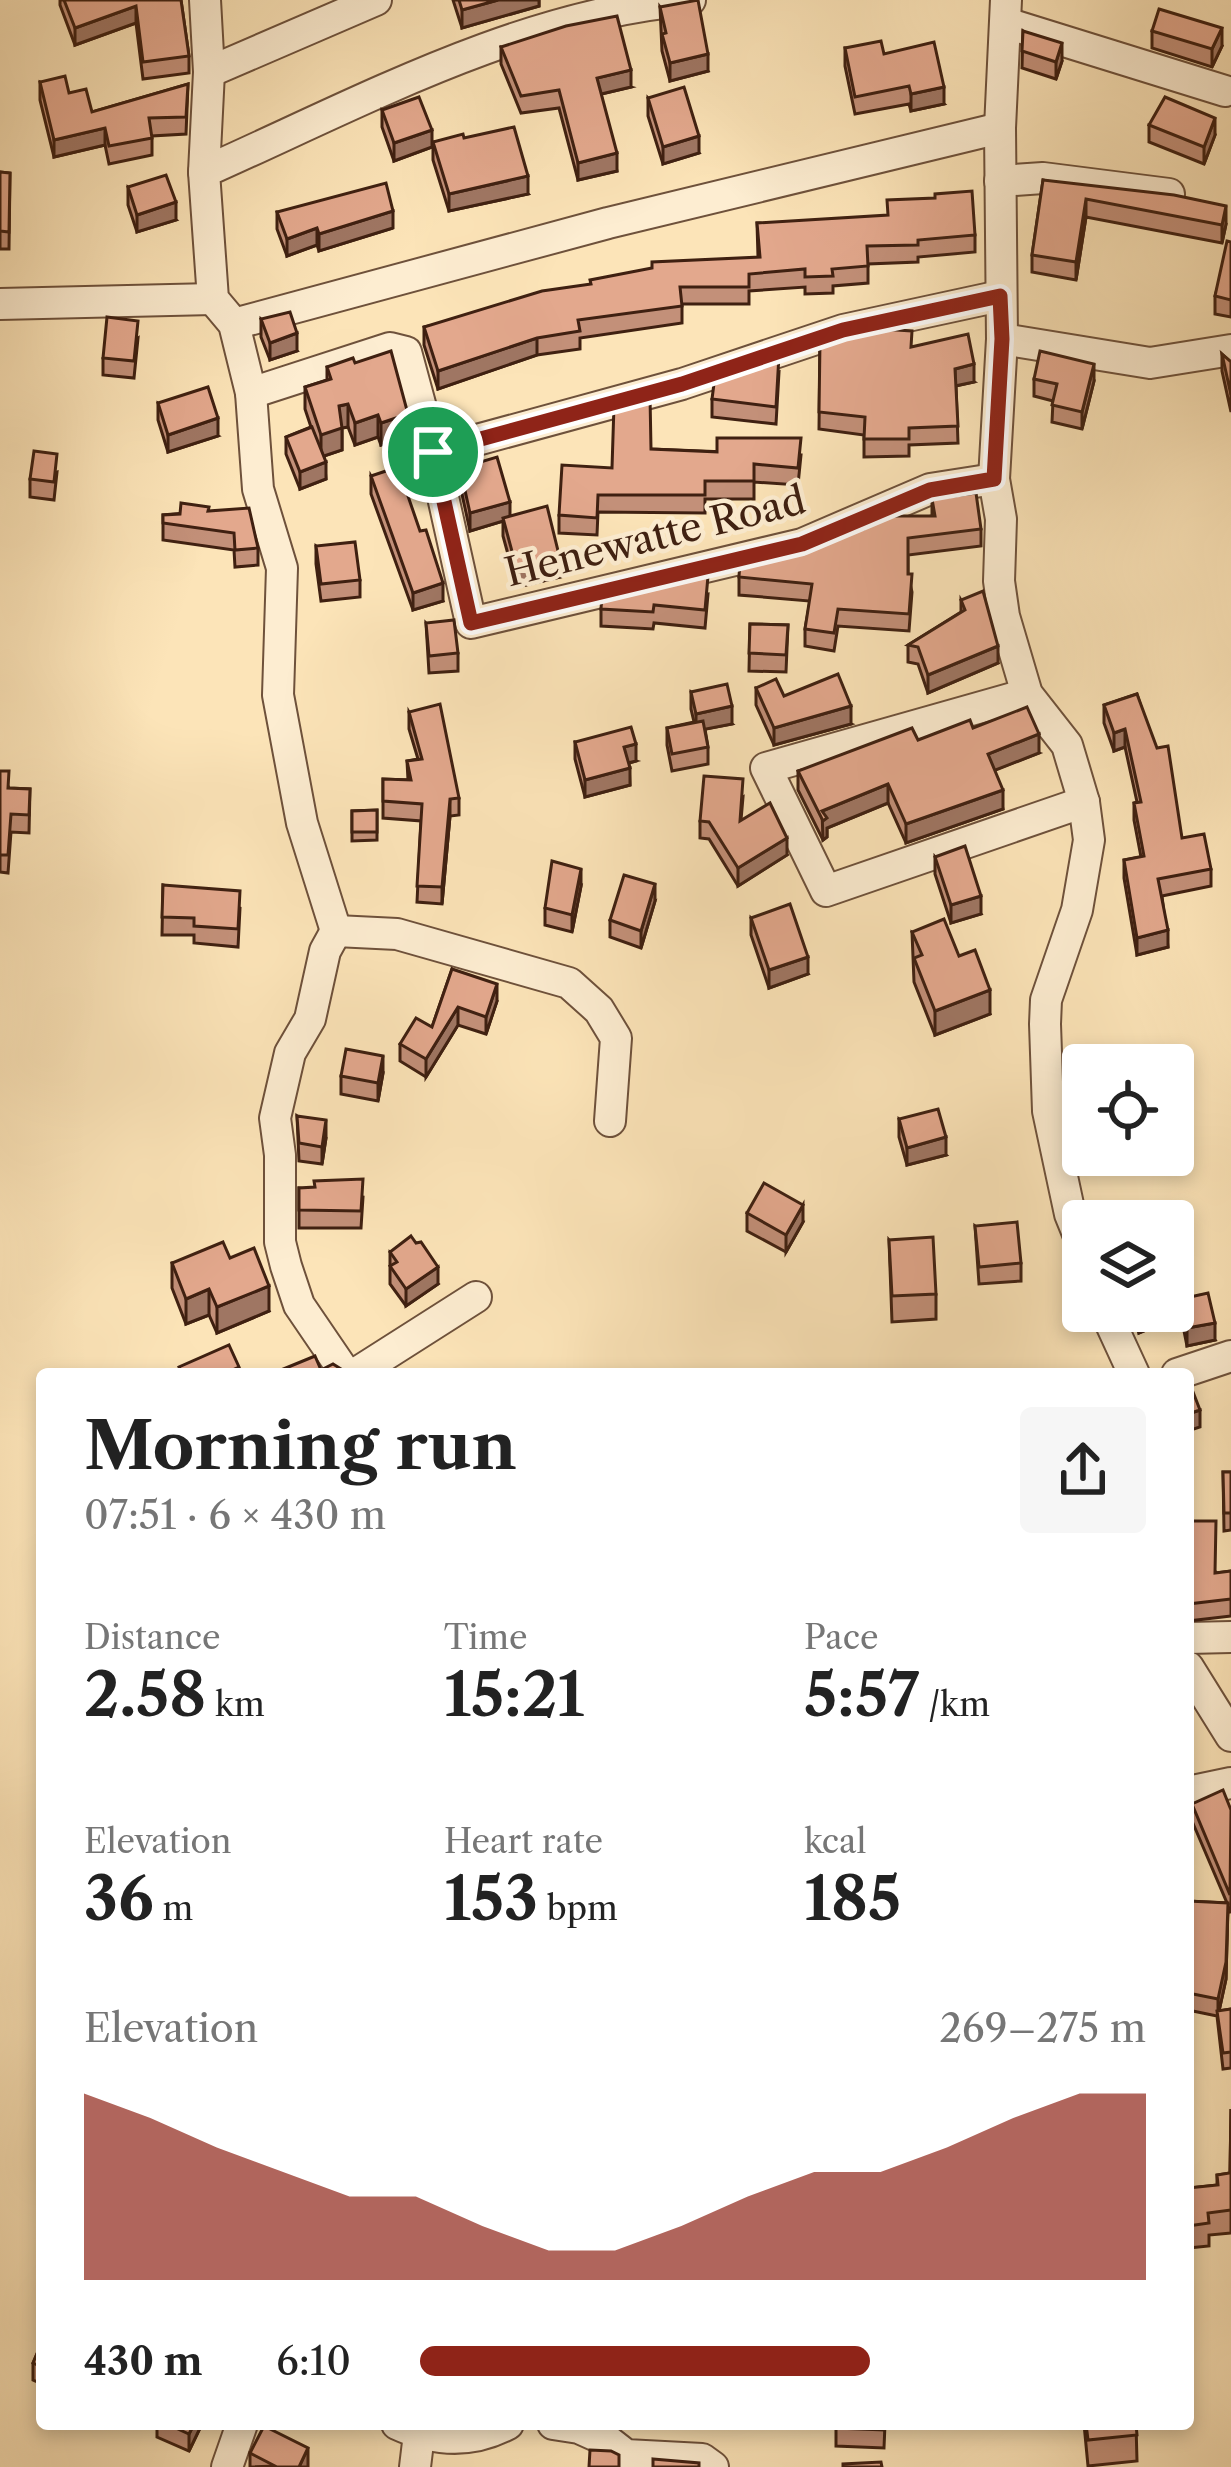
<!DOCTYPE html>
<meta charset="utf-8">
<style>
body{margin:0;font-family:"Libre Caslon Text",serif;background:#f6f6f6;color:#222;height:100vh;display:flex;flex-direction:column;font-size:45px;white-space:nowrap}
*{box-sizing:border-box;margin:0}
p{font-size:39px;color:#767676}
.icon{flex:none;width:66px;height:66px;fill:none;stroke:currentColor;stroke-width:2;stroke-linecap:round;stroke-linejoin:round}
.map{position:relative;flex:1;overflow:hidden}
.drawer{position:absolute;left:36px;top:1368px;width:1158px;height:1062px;display:flex;flex-direction:column;background:#fff;border-radius:12px;box-shadow:0 6px 18px #0003}
.drawer>*{flex:none}
.fabs{position:absolute;left:1062px;top:1044px;display:grid;gap:24px}
.fabs a{display:grid;place-items:center;width:132px;height:132px;border-radius:12px;background:#fff;box-shadow:0 6px 18px #0003;font-size:60px}
.pin{position:absolute;display:grid;place-items:center;width:102px;height:102px;color:#fff;margin:-51px;border:6px solid #fff;border-radius:50%;box-shadow:0 3px 12px #0007}
.round{display:grid;place-items:center;flex:none;width:126px;height:126px;border-radius:12px;background:#f6f6f6}
.head{display:flex;align-items:center;justify-content:space-between;height:204px;padding:0 48px}
h1{font-size:66px;font-weight:700;line-height:90px}
.stats{display:grid;grid-template-columns:repeat(3,1fr);gap:18px;height:204px;padding:12px 48px}
.stats div{display:grid;align-content:center}
.stats b{font-size:60px;font-weight:700}
.stats small{font-size:33px;font-weight:400}
.stats p{font-size:33px}
.chart{height:336px;padding:24px 48px}
.chart p{display:flex;justify-content:space-between}
.chart svg{width:100%;height:216px;margin-top:12px;fill:#8f2418;opacity:.7}
ul{padding:0 48px;list-style:none;font-size:39px}
li{display:grid;grid-template-columns:192px 144px 1fr;align-items:center;height:90px}
li i{height:30px;border-radius:15px;background:#8f2418}
.map>svg:first-child{display:block}
</style>
<div class="map">
<svg width="1231" height="2467" viewBox="0 0 1231 2467">
<rect width="100%" height="100%" fill="#fce4b8"/>
<filter id="stains"><feTurbulence type="fractalNoise" baseFrequency=".00167" numOctaves="4"/><feColorMatrix values="0 0 0 0 .2 0 0 0 0 .09 0 0 0 0 .02 0 0 0 .5 -.17"/></filter>
<radialGradient id="worn" r=".72"><stop offset=".6" stop-color="#630" stop-opacity="0"/><stop offset="1" stop-color="#630" stop-opacity=".3"/></radialGradient>
<g fill="none" stroke-linecap="round" stroke-linejoin="round">
<defs>
<g id="minor">
<path d="M1006 0 1000 128 1002 339 994 479 1001 519 999 581 1004 616 1027 694 1067 745 1084 802 1089 840 1077 910 1046 1000 1045 1024 1048 1111 1070 1214 1083 1246"/>
<path d="M1006 23 1225 91"/>
<path d="M209 72 376 0"/>
<path d="M204 172 209 72 205 0"/>
<path d="M1000 181 1043 178 1169 194"/>
<path d="M0 304 213 299"/>
<path d="M234 324 608 223 1000 128"/>
<path d="M1002 339 1150 363 1231 350"/>
<path d="M251 393 390 348 406 352 433 452"/>
<path d="M994 479 930 489 802 544 471 623 433 452 682 384 843 330 1000 296"/>
<path d="M1027 694 766 768 826 891 1084 802"/>
<path d="M336 931 302 823 278 695 282 568 258 489 251 393 234 324 213 299 204 172C357 104 521 14 690 0"/>
<path d="M336 931 325 951 310 1019 290 1053 275 1118 280 1155V1242L286 1266 299 1305 346 1374"/>
<path d="M336 931 397 934 569 983 599 1010 616 1038 610 1121"/>
<path d="M1105 1311 1134 1374"/>
<path d="M355 1374 476 1297"/>
<path d="M1177 1374 1231 1356"/>
<path d="M1188 1638 1231 1637"/>
<path d="M1188 1667 1231 1736"/>
<path d="M1188 1792 1231 1783"/>
<path d="M397 2424C434 2441 471 2444 508 2424"/>
<path d="M553 2424 579 2428 608 2441 626 2455 702 2459 713 2467"/>
<path d="M227 2467 242 2424"/>
<path d="M415 2467 419 2434"/>
</g>
</defs>
<use href="#minor" stroke="#6e513b" stroke-width="34"/>
<use href="#minor" stroke="#fdedd1" stroke-width="30"/>
</g>
<g fill="#c39079" stroke="#3f2011" stroke-width="3">
<path d="M60 0H181L189 56V73L143 79 136 23 75 45 60 5Z"/>
<path d="M453 0H539V6L462 28Z"/>
<path d="M660 7 708 71 670 81 662 51Z"/>
<path d="M1023 31 1062 61 1056 79 1022 68Z"/>
<path d="M1152 31 1222 46 1212 67 1152 48Z"/>
<path d="M501 47 631 87 601 94 617 171 578 180 559 108 521 113 501 64Z"/>
<path d="M845 48 884 54 944 104 911 111 909 104 855 114 845 66Z"/>
<path d="M40 82 69 93 92 112 188 84 186 134 152 136V155L109 164 105 145 54 157 40 100Z"/>
<path d="M648 98 699 153 663 164 648 116Z"/>
<path d="M382 110 432 147 394 161 382 127Z"/>
<path d="M1149 125 1215 135 1204 164 1149 142Z"/>
<path d="M464 138 528 194 449 211 433 160V142Z"/>
<path d="M0 172 10 173 9 249H0Z"/>
<path d="M1043 180 1226 224 1222 243 1086 217 1076 280 1032 272V255Z"/>
<path d="M128 187 176 220 137 232 128 205Z"/>
<path d="M277 212 393 228 319 251 317 245 287 256 277 229Z"/>
<path d="M757 223 975 235V252L918 257V262L868 264V283L833 286V293L805 294V287L749 291V304H682V323L580 338V349L537 355 438 389 424 345V327L758 257Z"/>
<path d="M1231 242V317L1215 314V296Z"/>
<path d="M261 319 297 351 270 360 261 337Z"/>
<path d="M138 338 134 378 103 375V358Z"/>
<path d="M820 341 912 347 974 382 956 386 958 443 909 445V456L864 457V435L819 429Z"/>
<path d="M1222 354 1231 362V412L1222 371Z"/>
<path d="M355 363 408 436 381 445 378 437 355 445 348 427 342 428V450L324 456 326 479 300 489 286 454V437L311 427 305 409V387L327 380V367Z"/>
<path d="M779 372 776 424 712 417V399Z"/>
<path d="M1034 379 1094 381 1082 429 1052 422 1053 401 1034 396Z"/>
<path d="M158 403 218 436 168 452 158 420Z"/>
<path d="M651 449 801 455 798 485 754 482V499H705V513L598 512 597 535 559 533V515L612 468Z"/>
<path d="M460 468 510 516 560 577 517 587 503 536V521L470 531 460 485Z"/>
<path d="M57 472 54 500 30 497V479Z"/>
<path d="M371 476 443 601 413 610 371 494Z"/>
<path d="M932 499 981 529V546L908 555V574L912 592 909 631 838 626 834 651 805 646V629L810 601 739 595V577L863 529 932 516Z"/>
<path d="M209 511 258 548V565L235 567 234 550 163 540V515Z"/>
<path d="M316 546 360 580V597L321 601 316 564Z"/>
<path d="M708 594 705 628 654 623 653 629 601 626V609Z"/>
<path d="M961 600 998 663 928 693 918 664 908 662V645L961 612Z"/>
<path d="M426 623 458 653V671L429 673Z"/>
<path d="M750 624 788 625 786 672 749 671Z"/>
<path d="M756 688 784 696 851 724 774 745 756 705Z"/>
<path d="M691 692 732 724 705 729 708 747V764L672 771 667 745V728L694 722 691 709Z"/>
<path d="M1137 694 1182 838 1211 869V886L1162 896 1168 947 1137 955 1124 878V860L1141 857 1134 820V803L1137 802 1125 747 1114 751 1104 723V705Z"/>
<path d="M409 712 459 798V815L450 816 442 904 417 902 421 821 383 818V779L408 780 407 761 418 759 409 729Z"/>
<path d="M973 728 1039 753 994 770 1003 809 906 843 888 803 827 828V837L823 840 798 790V771L918 740Z"/>
<path d="M575 742 636 761 629 763 630 785 585 797 575 759Z"/>
<path d="M0 771 9 788 30 789 29 833 11 832 8 873 0 872Z"/>
<path d="M743 797 741 820 787 855 738 886 709 839 700 838V821Z"/>
<path d="M377 810V840L352 841V811Z"/>
<path d="M935 857 981 914 951 923 935 874Z"/>
<path d="M163 885 240 908 238 947 194 943V935H162Z"/>
<path d="M581 886 572 932 545 925V908Z"/>
<path d="M655 901 641 948 610 937V920Z"/>
<path d="M751 918 808 974 769 988 751 935Z"/>
<path d="M912 932 959 956 990 1014 935 1035 914 982Z"/>
<path d="M452 969 497 1001 486 1034 458 1025 426 1077 400 1061V1044L432 1027Z"/>
<path d="M383 1073 378 1101 341 1094V1076Z"/>
<path d="M297 1116 326 1138 322 1164 299 1161Z"/>
<path d="M899 1119 946 1155 907 1165 899 1137Z"/>
<path d="M1086 1155H1132V1168L1086 1169Z"/>
<path d="M299 1188 363 1197 361 1228H299Z"/>
<path d="M747 1213 803 1222 786 1252 747 1231Z"/>
<path d="M975 1226 1021 1263V1281L979 1284Z"/>
<path d="M889 1240 936 1294V1319L892 1322Z"/>
<path d="M390 1252 438 1284 406 1306 390 1284Z"/>
<path d="M230 1258 269 1311 217 1333 209 1315 186 1324 172 1288V1263Z"/>
<path d="M1181 1299 1215 1340 1187 1346 1181 1316Z"/>
<path d="M1130 1311H1172V1319L1139 1333Z"/>
<path d="M1223 1472H1231V1530L1224 1531Z"/>
<path d="M1188 1521 1216 1573 1231 1571V1616L1188 1621Z"/>
<path d="M1192 1804 1231 1810V1913L1228 1907 1226 1979 1219 2011 1231 2009V2068L1223 2069 1217 2016 1188 2010V1901L1227 1903 1192 1821Z"/>
<path d="M1231 2109V2233L1209 2235V2246L1188 2248V2188L1217 2185V2175L1230 2173Z"/>
<path d="M42 2342V2384L33 2380V2363Z"/>
<path d="M157 2424H202L189 2451 157 2437Z"/>
<path d="M836 2424H885L884 2448 836 2446Z"/>
<path d="M1084 2424H1136L1137 2461 1088 2466Z"/>
<path d="M250 2453 308 2465 250 2467Z"/>
</g>
<g fill="#9f7663" stroke="#3f2011" stroke-width="3">
<path d="M498 0H539V6L462 28V10Z"/>
<path d="M136 6V23L75 45V28Z"/>
<path d="M1222 28V46L1212 67V49Z"/>
<path d="M1062 43V61L1056 79V62Z"/>
<path d="M708 54V71L670 81V63Z"/>
<path d="M631 70V87L597 95V78Z"/>
<path d="M944 87V104L911 111V94Z"/>
<path d="M1215 118V135L1204 164V147Z"/>
<path d="M105 128V145L54 157V140Z"/>
<path d="M432 130V147L394 161V143Z"/>
<path d="M699 136V153L663 164V147Z"/>
<path d="M617 153V171L578 180V163Z"/>
<path d="M528 176V194L449 211V194Z"/>
<path d="M1086 199V217L1076 280V262Z"/>
<path d="M176 202V220L137 232V215Z"/>
<path d="M1226 206V224L1222 243V225Z"/>
<path d="M393 211V228L319 251V234Z"/>
<path d="M317 228V245L287 256V239Z"/>
<path d="M297 333V351L270 360V343Z"/>
<path d="M537 338V355L438 389V371Z"/>
<path d="M974 364V382L955 386V369Z"/>
<path d="M1094 364V381L1082 429V412Z"/>
<path d="M348 404V427L342 428V450L321 457V435L339 406Z"/>
<path d="M408 414V436L381 445V423Z"/>
<path d="M378 415V437L355 445V423Z"/>
<path d="M218 418V436L168 452V435Z"/>
<path d="M326 462V479L300 489V472Z"/>
<path d="M510 502V519L470 531V513Z"/>
<path d="M560 559V577L517 587V570Z"/>
<path d="M443 583V601L413 610V593Z"/>
<path d="M998 646V663L928 693V675Z"/>
<path d="M732 706V724L696 731V714Z"/>
<path d="M851 706V724L774 745V728Z"/>
<path d="M1125 729V747L1114 751V733Z"/>
<path d="M1039 734V753L988 773V754Z"/>
<path d="M636 744V761L624 764V747Z"/>
<path d="M630 768V785L585 797V780Z"/>
<path d="M888 784V803L827 828V837L823 840 822 811Z"/>
<path d="M1003 790V809L906 843V824Z"/>
<path d="M450 799V816L442 904V887Z"/>
<path d="M787 838V855L738 886V868Z"/>
<path d="M581 869V886L572 932V915Z"/>
<path d="M655 884V901L641 948V931Z"/>
<path d="M981 896V914L951 923V905Z"/>
<path d="M1168 930V947L1137 955V938Z"/>
<path d="M808 957V974L769 988V970Z"/>
<path d="M497 984V1001L486 1034V1017Z"/>
<path d="M990 990V1014L935 1035V1011Z"/>
<path d="M458 1007V1025L426 1077V1059Z"/>
<path d="M383 1056V1073L378 1101V1083Z"/>
<path d="M326 1120V1138L322 1164V1147Z"/>
<path d="M946 1137V1155L907 1165V1148Z"/>
<path d="M803 1205V1222L786 1252V1235Z"/>
<path d="M438 1267V1284L406 1306V1289Z"/>
<path d="M269 1286V1311L217 1333V1307Z"/>
<path d="M209 1289V1315L186 1324V1299Z"/>
<path d="M1150 1311H1172V1319L1139 1333V1315Z"/>
<path d="M1215 1323V1340L1187 1346V1328Z"/>
<path d="M1200 1410V1427L1188 1431V1414Z"/>
<path d="M1228 1903 1226 1979 1218 2016V1999Z"/>
<path d="M194 2424H202L189 2451V2434Z"/>
<path d="M308 2448V2467H299Z"/>
</g>
<g fill="#e3a88d" stroke="#3f2011" stroke-width="3">
<path d="M64 0H181L189 56 143 62 136 6 75 28Z"/>
<path d="M459 0H498L462 10Z"/>
<path d="M698 0 708 54 670 63 662 34 666 33 660 7Z"/>
<path d="M1159 9 1222 28 1212 49 1152 31Z"/>
<path d="M617 16 631 70 597 78 617 153 578 163 559 90 521 96 501 47 566 26Z"/>
<path d="M1023 31 1062 43 1056 62 1022 51Z"/>
<path d="M881 41 884 54 934 42 944 87 911 94 909 86 855 97 845 48Z"/>
<path d="M65 76 69 93 86 89 92 112 188 84 186 117 149 118 152 138 109 146 105 128 54 140 40 82Z"/>
<path d="M684 87 699 136 663 147 648 98Z"/>
<path d="M419 97 432 130 394 143 382 110Z"/>
<path d="M1165 97 1215 118 1204 147 1149 125Z"/>
<path d="M514 127 528 176 449 194 433 142 463 134 464 138Z"/>
<path d="M0 172 10 173 9 232 0 231Z"/>
<path d="M166 175 176 202 137 215 128 187Z"/>
<path d="M1043 180 1174 195 1226 206 1222 225 1086 199 1076 262 1032 255Z"/>
<path d="M386 183 393 211 319 234 317 228 287 239 277 212Z"/>
<path d="M972 191 975 235 918 240V245L867 246 868 266 832 269 833 276 805 277V269L749 274V287H680L682 306 578 320 580 331 537 338 438 371 424 327 542 291 591 284 590 280 652 268V262L760 257 757 223 888 215 887 200 935 198V194Z"/>
<path d="M1227 241 1231 242V300L1215 296Z"/>
<path d="M290 312 297 333 270 343 261 319Z"/>
<path d="M107 317 138 321 134 361 103 358Z"/>
<path d="M865 328 912 331 911 347 968 334 974 364 955 369 958 426 909 428V439H864L865 417 819 412 820 341Z"/>
<path d="M391 351 408 414 381 423 378 415 355 423 348 404 339 406 342 428 321 435 305 387 331 379 327 367 353 358 355 363Z"/>
<path d="M1040 351 1094 364 1082 412 1052 405 1057 384 1034 379Z"/>
<path d="M1222 354 1231 362V395Z"/>
<path d="M779 355 776 407 712 399 715 376Z"/>
<path d="M208 387 218 418 168 435 158 403Z"/>
<path d="M650 396 651 449 717 452V438H801L798 468 754 464V481H705V495H598L597 518 559 515 562 465 612 468 614 405Z"/>
<path d="M312 427 326 462 300 472 286 437Z"/>
<path d="M34 451 57 454 54 482 30 479Z"/>
<path d="M497 457 510 502 470 513 460 468Z"/>
<path d="M398 467 420 531 426 530 443 583 413 593 371 476Z"/>
<path d="M976 493 981 529 908 538V574H912L909 614 838 609 834 633 805 629 812 584 739 577 740 561 781 552 801 554V547L847 528 863 529V522L877 516H935L932 499Z"/>
<path d="M181 503 209 507 208 511 249 508 258 548 235 550 234 533 163 523V515L180 514Z"/>
<path d="M547 506 560 559 517 570 503 518Z"/>
<path d="M355 542 360 580 321 584 316 546Z"/>
<path d="M686 574 708 576 705 610 654 605 653 612 601 609 602 594Z"/>
<path d="M983 591 998 646 928 675 918 647 908 645 965 610 961 600Z"/>
<path d="M454 620 458 653 429 656 426 623Z"/>
<path d="M750 624 788 625 786 655 749 653Z"/>
<path d="M838 674 851 706 774 728 756 688 776 679 784 696Z"/>
<path d="M727 684 732 706 696 714 691 692Z"/>
<path d="M1137 694 1157 748 1168 746 1182 838 1204 834 1211 869 1158 879 1168 930 1137 938 1124 860 1144 856 1134 803 1141 802 1125 729 1114 733 1104 705Z"/>
<path d="M440 704 459 798 450 799 442 887 417 886 422 804 383 801V779L411 780 407 761 422 759 409 712Z"/>
<path d="M1027 707 1039 734 988 754 1003 790 906 824 888 784 822 811 827 818 823 821 798 771 912 728 918 740 970 720 973 728Z"/>
<path d="M703 721 708 747 672 754 667 728Z"/>
<path d="M631 727 636 744 624 747 630 768 585 780 575 742Z"/>
<path d="M0 771H9L8 788 30 789 29 815 11 814 8 855H0Z"/>
<path d="M704 776 743 779 740 821 770 803 787 838 738 868 709 822 700 821Z"/>
<path d="M377 810V832H352V811Z"/>
<path d="M965 846 981 896 951 905 935 857Z"/>
<path d="M552 861 581 869 572 915 545 908Z"/>
<path d="M624 875 655 884 641 931 610 920Z"/>
<path d="M163 885 240 891 238 929 194 926V918L162 917Z"/>
<path d="M790 904 808 957 769 970 751 918Z"/>
<path d="M944 919 959 956 975 950 990 990 935 1011 914 958 922 955 912 932Z"/>
<path d="M452 969 497 984 486 1017 458 1007 426 1059 400 1044 416 1018 432 1027Z"/>
<path d="M346 1049 383 1056 378 1083 341 1076Z"/>
<path d="M938 1109 946 1137 907 1148 899 1119Z"/>
<path d="M297 1116 326 1120 322 1147 299 1143Z"/>
<path d="M363 1179 361 1211 299 1210V1188L315 1187 314 1181Z"/>
<path d="M764 1183 803 1205 786 1235 747 1213Z"/>
<path d="M1017 1222 1021 1263 979 1267 975 1226Z"/>
<path d="M411 1236 416 1243 421 1242 438 1267 406 1289 390 1266 397 1262 390 1252Z"/>
<path d="M933 1237 936 1294 892 1296 889 1240Z"/>
<path d="M223 1242 230 1258 254 1248 269 1286 217 1307 209 1289 186 1299 172 1263Z"/>
<path d="M1208 1293 1215 1323 1187 1328 1181 1299Z"/>
<path d="M229 1345 239 1367 228 1372 229 1374H182L179 1367Z"/>
<path d="M315 1356 321 1370 333 1364 341 1369 343 1374H282L281 1370Z"/>
<path d="M1188 1379 1200 1410 1188 1414Z"/>
<path d="M1223 1472H1231V1513H1224Z"/>
<path d="M1188 1521H1216L1215 1573 1231 1571V1599L1188 1604Z"/>
<path d="M1223 1790 1231 1810 1230 1895 1192 1804Z"/>
<path d="M1188 1901 1228 1903 1226 1962 1218 1999 1188 1993Z"/>
<path d="M1231 2009V2052L1223 2053 1217 2011Z"/>
<path d="M1231 2109V2210L1208 2213 1209 2223 1188 2226V2188L1218 2185 1217 2175 1230 2173Z"/>
<path d="M42 2342V2367L33 2363Z"/>
<path d="M167 2424H194L189 2434Z"/>
<path d="M836 2424H884V2430L836 2428Z"/>
<path d="M1086 2424H1136L1137 2435 1088 2440Z"/>
<path d="M264 2426 308 2448 299 2467H277L250 2453Z"/>
<path d="M590 2450 611 2451 619 2455V2467H589Z"/>
<path d="M653 2459 699 2463V2467H653Z"/>
<path d="M881 2462 882 2467H843V2464Z"/>
</g>
<g fill="none" stroke-linecap="round" stroke-linejoin="round">
<defs>
<path id="route" d="M1000 296 1002 339 994 479 930 490 802 544 471 623 433 452 682 384 843 330Z"/>
</defs>
<use href="#route" stroke="#fff" stroke-width="24"/>
<use href="#route" stroke="#8f2418" stroke-width="15"/>
</g>
<g text-anchor="middle" stroke-width="9" stroke-linejoin="round" paint-order="stroke">
<g font-size="39" fill="#3f2011" stroke="#fdedd1">
<text transform="translate(655 536) rotate(-14)" y="14">Henewatte Road</text>
</g>
</g>
<rect width="100%" height="100%" filter="url(#stains)"/>
<rect width="100%" height="100%" fill="url(#worn)"/>
</svg>
<div class="fabs">
<a><svg class="icon" aria-label="locate" viewBox="0 0 24 24"><circle cx="12" cy="12" r="6"/><path d="M12 2v4M12 18v4M2 12h4M18 12h4"/></svg></a>
<a><svg class="icon" aria-label="layers" viewBox="0 0 24 24"><path d="M12 4l9 5-9 5-9-5zM3 14l9 5 9-5"/></svg></a>
</div>
<div class="pin" style="left:433px;top:452px;background:#1e9e55"><svg class="icon" aria-label="arrive" viewBox="0 0 24 24"><path d="M6 21V4h12l-3 4 3 4H6"/></svg></div>
<section class="drawer">
<div class="head"><div><h1>Morning run</h1><p>07:51 · 6 × 430 m</p></div><a class="round"><svg class="icon" aria-label="share" viewBox="0 0 24 24"><path d="M12 15V3M7 8l5-5 5 5M5 13v7h14v-7"/></svg></a></div>
<div class="stats">
<div><p>Distance</p><b>2.58<small> km</small></b></div>
<div><p>Time</p><b>15:21</b></div>
<div><p>Pace</p><b>5:57<small> /km</small></b></div>
</div>
<div class="stats">
<div><p>Elevation</p><b>36<small> m</small></b></div>
<div><p>Heart rate</p><b>153<small> bpm</small></b></div>
<div><p>kcal</p><b>185</b></div>
</div>
<div class="chart"><p><span>Elevation</span>269–275 m</p>
<svg viewBox="0 0 160 44" preserveAspectRatio="none"><path d="M0 44V6L10 11L20 17L30 22L40 27L50 27L60 33L70 38L80 38L90 33L100 27L110 22L120 22L130 17L140 11L150 6L160 6V44z"/></svg>
</div>
<ul>
<li><b>430 m</b>6:10<i style="width:62%"></i></li>
</ul>
</section>
</div>
